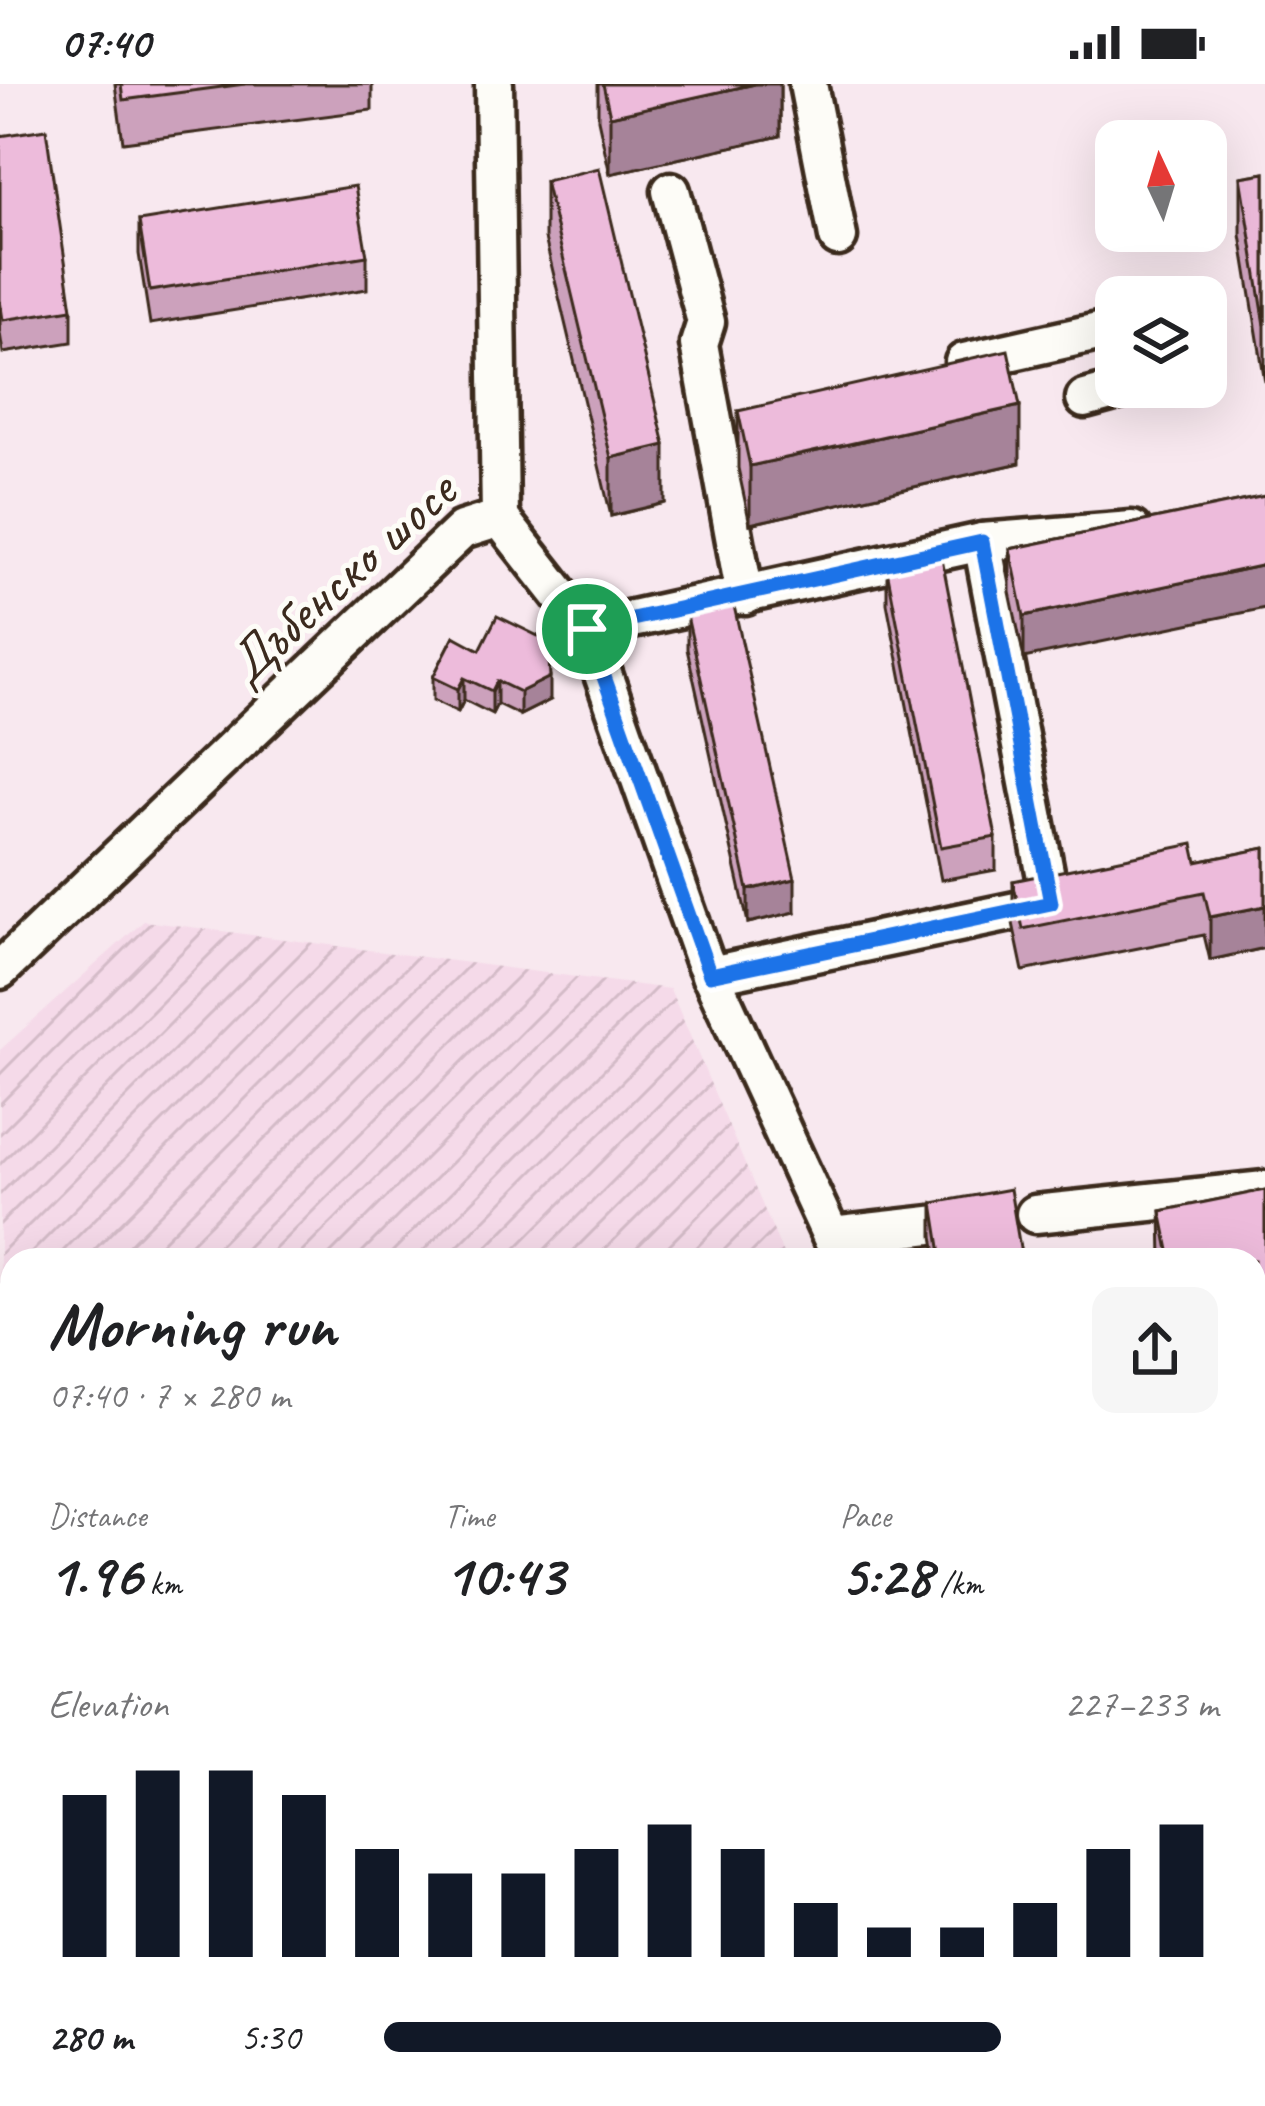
<!DOCTYPE html>
<meta charset="utf-8">
<style>
body{margin:0;font-family:Caveat,sans-serif;background:#f6f6f6;color:#202124;height:100vh;display:flex;flex-direction:column;font-size:45px;white-space:nowrap}
*{box-sizing:border-box;margin:0}
p{font-size:39px;color:#757577}
.icon{flex:none;width:66px;height:66px;fill:none;stroke:currentColor;stroke-width:2;stroke-linecap:round;stroke-linejoin:round}
.map{position:relative;flex:1;overflow:hidden}
.side{position:absolute;left:0px;top:1164px;width:1266px;height:858px;display:flex;flex-direction:column;background:#fff;border-radius:36px 36px 0 0;box-shadow:0 12px 48px #0002}
.side>*{flex:none}
.needle{width:78px;rotate:356deg}
.fabs{position:absolute;left:1095px;top:36px;display:grid;gap:24px}
.fabs a{display:grid;place-items:center;width:132px;height:132px;border-radius:24px;background:#fff;box-shadow:0 12px 48px #0002;font-size:60px}
.pin{position:absolute;display:grid;place-items:center;width:102px;height:102px;color:#fff;margin:-51px;border:6px solid #fff;border-radius:50%;box-shadow:0 3px 12px #0007}
.round{display:grid;place-items:center;flex:none;width:126px;height:126px;border-radius:24px;background:#f6f6f6}
.overview{display:flex;align-items:center;justify-content:space-between;height:204px;padding:0 48px}
h1{font-size:66px;font-weight:600;line-height:90px}
.metrics{display:grid;grid-template-columns:repeat(3,1fr);gap:18px;height:204px;padding:12px 48px}
.metrics div{display:grid;align-content:center}
.metrics b{font-size:60px;font-weight:600}
.metrics small{font-size:33px;font-weight:400}
.metrics p{font-size:33px}
.chart{height:336px;padding:24px 48px}
.chart p{display:flex;justify-content:space-between}
.chart svg{width:100%;height:216px;margin-top:12px;stroke:#111827;stroke-width:6}
ul{padding:0 48px;list-style:none;font-size:39px}
li{display:grid;grid-template-columns:192px 144px 1fr;align-items:center;height:90px}
li i{height:30px;border-radius:15px;background:#111827}
.status{display:flex;justify-content:space-between;align-items:center;height:84px;padding:0 60px;background:#fff;direction:ltr}
.status svg{height:33px;fill:currentColor}
.map>svg:first-child{display:block}
</style>
<div class="status"><b>07:40</b><svg viewBox="0 0 49 12"><path d="M0 12V9h3v3zM5 12V6h3v6zM10 12V3h3v9zM15 12V0h3v12zM26 1h20v11H26zM47 4h2v5h-2z"/></svg></div>
<div class="map">
<svg width="1265" height="2022" viewBox="0 0 1265 2022">
<defs>
<pattern id="industrial-furrows" width="10" height="10" patternUnits="userSpaceOnUse" patternTransform="scale(3)"><rect width="10" height="10" fill="#f5dae9"/><path d="M-1 1l2-2M0 10L10 0M9 11l2-2" fill="none" stroke="#d3bbc7"/></pattern>
</defs>
<rect width="100%" height="100%" fill="#f8e8ef"/>
<filter id="ink" filterUnits="userSpaceOnUse"><feTurbulence type="fractalNoise" baseFrequency=".00833" numOctaves="2"/><feDisplacementMap in="SourceGraphic" scale="24" xChannelSelector="R" yChannelSelector="G"/><feConvolveMatrix kernelMatrix="1 2 1 2 8 2 1 2 1" color-interpolation-filters="sRGB"/></filter>
<g filter="url(#ink)">
<path fill="url(#industrial-furrows)" d="M144 837 670 905 786 1176H12V2010H1158L1164 2022H0V966Z"/>
<g fill="none" stroke-linecap="round" stroke-linejoin="round">
<defs>
<g id="minor">
<path d="M808 0 838 153"/>
<path d="M671 107 706 238 699 260 745 512"/>
<path d="M964 278 1116 244"/>
<path d="M1085 315 1129 303"/>
<path d="M500 434 587 545 703 874 842 1176"/>
<path d="M982 458 1051 819"/>
<path d="M587 545 982 458 1132 446"/>
<path d="M0 886 462 446 500 434 494 0"/>
<path d="M710 891 1059 818"/>
<path d="M1035 1130 1265 1106"/>
<path d="M832 1152 948 1139"/>
<path d="M1210 2010 1216 2022"/>
</g>
</defs>
<use href="#minor" stroke="#3b2a1e" stroke-width="45"/>
<use href="#minor" stroke="#fdfcf7" stroke-width="36"/>
</g>
<g fill="#cca1bc" stroke="#3b2a1e" stroke-width="3">
<path d="M115 0H372V26L123 58Z"/>
<path d="M598 0H780V52L610 90 598 35Z"/>
<path d="M0 52 72 225V258L3 269 0 249Z"/>
<path d="M1265 89V298L1241 151V93Z"/>
<path d="M545 97 665 419 611 432 545 154Z"/>
<path d="M139 137 367 172V205L150 240 139 170Z"/>
<path d="M738 327 1020 379 750 440 738 384Z"/>
<path d="M1265 412 1024 574 1010 508V465Z"/>
<path d="M887 486 996 753V786L941 796 887 519Z"/>
<path d="M687 532 795 828 748 839 687 565Z"/>
<path d="M454 552 550 616 520 631 497 620 492 630 464 616 458 628 433 616V593Z"/>
<path d="M1265 764V864L1210 876 1204 851 1023 887 1013 839V797L1197 778Z"/>
<path d="M1265 1106V1301L1254 1303V1176H1162L1161 1127Z"/>
<path d="M933 1119 1022 1176H937L933 1152Z"/>
<path d="M1265 1358V1493L1254 1494V1359Z"/>
</g>
<g fill="#a68399" stroke="#3b2a1e" stroke-width="3">
<path d="M755 0H780V52L610 90V32Z"/>
<path d="M1020 322V379L750 440V382Z"/>
<path d="M665 361V419L611 432V374Z"/>
<path d="M1265 481V524L1024 574V532Z"/>
<path d="M550 593V616L520 631V608Z"/>
<path d="M464 594V616L458 628V605Z"/>
<path d="M497 597V620L492 630V607Z"/>
<path d="M795 795V828L748 839V806Z"/>
<path d="M1265 822V864L1210 876V833Z"/>
<path d="M1265 1259V1301L1254 1303V1261Z"/>
</g>
<g fill="#edbbdb" stroke="#3b2a1e" stroke-width="3">
<path d="M121 0H245L123 16Z"/>
<path d="M603 0H755L610 32Z"/>
<path d="M46 45 72 225 3 236 0 216V52Z"/>
<path d="M599 84 665 361 611 374 545 97Z"/>
<path d="M1265 89V241L1241 93Z"/>
<path d="M355 102 367 172 150 207 139 137Z"/>
<path d="M1008 266 1020 322 750 382 738 327Z"/>
<path d="M1265 412V481L1024 532 1010 465Z"/>
<path d="M942 475 996 753 941 763 887 486Z"/>
<path d="M734 522 795 795 748 806 687 532Z"/>
<path d="M497 532 548 557 550 593 520 608 497 597 492 607 464 594 458 605 433 593 454 552 480 566Z"/>
<path d="M1193 760 1197 778 1265 764V822L1210 833 1204 808 1023 845 1013 797Z"/>
<path d="M1010 1105 1022 1176H942L933 1119Z"/>
<path d="M1265 1106V1259L1254 1261V1176H1171L1161 1127Z"/>
<path d="M1265 1358V1451L1254 1452V1359Z"/>
</g>
</g>
<g fill="none" stroke-linecap="round" stroke-linejoin="round" filter="url(#ink)">
<defs>
<path id="route" d="M982 458 1051 819 710 891 587 545Z"/>
</defs>
<use href="#route" stroke="#fff" stroke-width="24"/>
<use href="#route" stroke="#1a73e8" stroke-width="15"/>
</g>
<g text-anchor="middle" stroke-width="10" stroke-linejoin="round" paint-order="stroke">
<g font-size="57" fill="#3b2a1e" stroke="#fdfcf7">
<text transform="translate(340 493) rotate(-42)" y="20">Дъбенско шосе</text>
</g>
</g>
</svg>
<div class="fabs">
<a><svg class="needle" viewBox="-14 -14 28 28"><path d="M0-13l5 13h-10z" fill="#e53935"/><path d="M0 13l5-13h-10z" fill="#757577"/></svg></a>
<a><svg class="icon" aria-label="layers" viewBox="0 0 24 24"><path d="M12 4l9 5-9 5-9-5zM3 14l9 5 9-5"/></svg></a>
</div>
<div class="pin" style="left:587px;top:545px;background:#1e9e55"><svg class="icon" aria-label="arrive" viewBox="0 0 24 24"><path d="M6 21V4h12l-3 4 3 4H6"/></svg></div>
<section class="side">
<div class="overview"><div><h1>Morning run</h1><p>07:40 · 7 × 280 m</p></div><a class="round"><svg class="icon" aria-label="share" viewBox="0 0 24 24"><path d="M12 15V3M7 8l5-5 5 5M5 13v7h14v-7"/></svg></a></div>
<div class="metrics">
<div><p>Distance</p><b>1.96<small> km</small></b></div>
<div><p>Time</p><b>10:43</b></div>
<div><p>Pace</p><b>5:28<small> /km</small></b></div>
</div>
<div class="chart"><p><span>Elevation</span>227–233 m</p>
<svg viewBox="0 0 160 44" preserveAspectRatio="none"><path d="M5 44V11M15 44V6M25 44V6M35 44V11M45 44V22M55 44V27M65 44V27M75 44V22M85 44V17M95 44V22M105 44V33M115 44V38M125 44V38M135 44V33M145 44V22M155 44V17"/></svg>
</div>
<ul>
<li><b>280 m</b>5:30<i style="width:74%"></i></li>
</ul>
</section>
</div>
